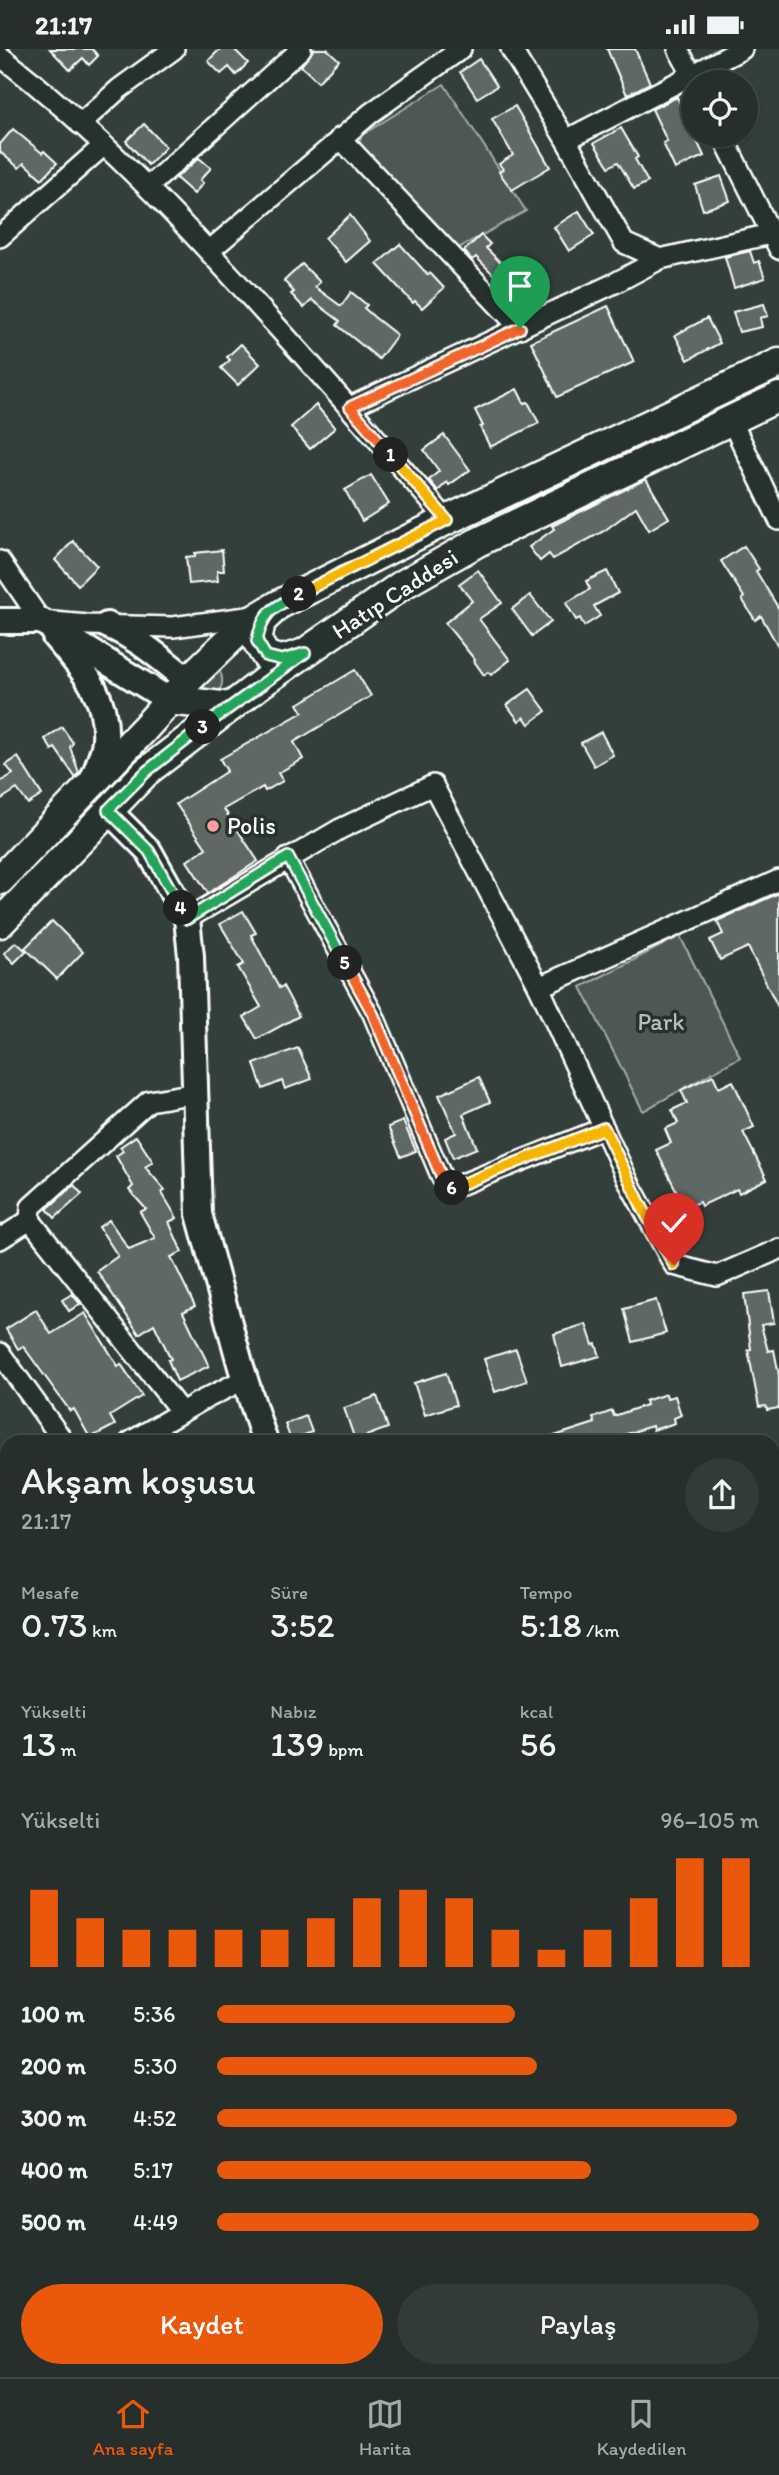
<!DOCTYPE html>
<html lang="tr">
<meta charset="utf-8">
<style>
body{margin:0;font-family:Itim,sans-serif;background:#323b38;color:#f1f3f6;height:100vh;display:flex;flex-direction:column;font-size:26px;white-space:nowrap}
*{box-sizing:border-box;margin:0}
p{font-size:23px;color:#a4a9a9}
.icon{flex:none;width:38px;height:38px;fill:none;stroke:currentColor;stroke-width:2;stroke-linecap:round;stroke-linejoin:round}
.map{position:relative;flex:1;overflow:hidden}
.side{position:absolute;left:0px;top:1386px;width:780px;height:943px;display:flex;flex-direction:column;background:#262f2c;border-radius:21px 21px 0 0;box-shadow:0 2px 5px #0004,0 0 0 2px #424a48}
.side>*{flex:none}
.fabs{position:absolute;left:681px;top:21px;display:grid;gap:14px}
.fabs a{display:grid;place-items:center;width:77px;height:77px;border-radius:50%;background:#262f2c;box-shadow:0 2px 5px #0004,0 0 0 2px #424a48;font-size:35px}
.pin{position:absolute;display:grid;place-items:center;width:60px;height:60px;color:#fff;margin:-72px -30px;border-radius:50% 50% 50% 0;rotate:-45deg;box-shadow:0 0 7px #0007}
.pin .icon{rotate:45deg}
.km{position:absolute;width:35px;height:35px;margin:-18px;border-radius:50%;background:#222;color:#fff;font-size:19px;line-height:35px;text-align:center}
.round{display:grid;place-items:center;flex:none;width:74px;height:74px;border-radius:37px;background:#323b38}
.headline{display:flex;align-items:center;justify-content:space-between;height:119px;padding:0 21px}
h1{font-size:38px;font-weight:600;line-height:52px}
.metrics{display:grid;grid-template-columns:repeat(3,1fr);gap:10px;height:119px;padding:7px 21px}
.metrics div{display:grid;align-content:center}
.metrics b{font-size:35px;font-weight:600}
.metrics small{font-size:19px;font-weight:400}
.metrics p{font-size:19px}
.chart{height:196px;padding:14px 21px}
.chart p{display:flex;justify-content:space-between}
.chart svg{width:100%;height:126px;margin-top:7px;stroke:#ea580c;stroke-width:6}
.action{display:flex;gap:14px;margin-top:auto;padding:14px 21px}
.action a{flex:1;height:80px;border-radius:42px;background:#ea580c;color:#fff;font-size:28px;font-weight:600;line-height:80px;text-align:center}
.action a+a{background:#323b38;color:#f1f3f6}
ul{padding:0 21px;list-style:none;font-size:23px}
li{display:grid;grid-template-columns:112px 84px 1fr;align-items:center;height:52px}
li i{height:18px;border-radius:9px;background:#ea580c}
.status{display:flex;justify-content:space-between;align-items:center;height:49px;padding:0 35px;background:#262f2c;direction:ltr}
.status svg{height:19px;fill:currentColor}
.tabs{display:flex;justify-content:space-around;align-items:center;height:98px;border-top:2px solid #424a48;background:#262f2c;font-size:19px;color:#a4a9a9}
.tabs a{display:grid;justify-items:center;gap:4px}
.tabs .current{color:#ea580c}
.map>svg:first-child{display:block}
</style>
<div class="status"><b>21:17</b><svg viewBox="0 0 49 12"><path d="M0 12V9h3v3zM5 12V6h3v6zM10 12V3h3v9zM15 12V0h3v12zM26 1h20v11H26zM47 4h2v5h-2z"/></svg></div>
<div class="map">
<svg width="779" height="2328" viewBox="0 0 779 2328">
<rect width="100%" height="100%" fill="#333f3a"/>
<filter id="ink" filterUnits="userSpaceOnUse"><feTurbulence type="fractalNoise" baseFrequency=".0143" numOctaves="2"/><feDisplacementMap in="SourceGraphic" scale="14" xChannelSelector="R" yChannelSelector="G"/><feConvolveMatrix kernelMatrix="1 2 1 2 8 2 1 2 1" color-interpolation-filters="sRGB"/></filter>
<g filter="url(#ink)">
<g fill="#4d5853" stroke="#a6aca9" stroke-width="2">
<path d="M444 35 526 162 457 200 358 97 362 86Z"/>
<path d="M217 617C227 632 222 642 209 652L182 624Z"/>
<path d="M680 887 740 1008 643 1062 581 938Z"/>
</g>
<g fill="none" stroke-linecap="round" stroke-linejoin="round">
<g stroke="#abb0ae" stroke-width="5">
<path d="M0 1786 7 1800"/>
<path d="M223 2322 224 2328"/>
</g>
</g>
<g fill="#5f6964" stroke="#fff" stroke-width="2">
<path d="M50 0H92L98 7 89 16 83 9 70 21Z"/>
<path d="M220 0H234L248 14 236 26 229 18 221 25 208 12Z"/>
<path d="M314 0H327L339 11 318 33 301 17Z"/>
<path d="M607 0H635L650 34 627 46Z"/>
<path d="M479 10 497 37 477 49 460 23Z"/>
<path d="M677 48 704 107 675 120 663 94 667 92 652 60Z"/>
<path d="M515 57 550 118 512 141 499 123 503 120 499 115 513 106 492 70Z"/>
<path d="M144 75 166 98 148 116 126 92Z"/>
<path d="M621 79 638 108 635 110 648 133 634 140 618 113 609 118 594 94Z"/>
<path d="M13 80 42 104 44 102 57 114 42 130 24 114 19 119 0 103V95Z"/>
<path d="M199 109 211 119 200 131 203 134 194 145 176 129Z"/>
<path d="M721 127 730 152 703 161 695 136Z"/>
<path d="M579 162 594 186 569 202 554 178Z"/>
<path d="M350 166 370 192 346 213 325 189Z"/>
<path d="M481 186 490 195 486 199 505 218 507 216 517 225 505 237 476 208 472 211 464 202Z"/>
<path d="M400 195 428 226 430 224 444 239 422 259 415 252 413 254 377 215Z"/>
<path d="M750 202 754 214 759 212 765 229 734 239 725 208Z"/>
<path d="M302 215 320 233 315 238 341 257 351 243 367 256 364 259 374 268 397 286 379 310 337 276 340 272 312 251 304 259 291 245 294 243 284 232Z"/>
<path d="M764 255 768 267 760 269 762 278 739 283 733 263Z"/>
<path d="M608 257 634 313 557 348 531 293Z"/>
<path d="M707 269 720 294 688 311 675 286Z"/>
<path d="M241 295 260 315 238 336 221 319 230 311 227 308Z"/>
<path d="M517 340 524 354 528 353 539 374 490 398 480 378 483 377 475 361Z"/>
<path d="M316 356 335 379 310 400 291 378Z"/>
<path d="M444 386 470 421 449 436 447 433 438 442 429 431 439 422 424 401Z"/>
<path d="M371 426 389 455 362 472 345 441Z"/>
<path d="M646 430 669 469 649 481 636 458 604 482 553 510 549 505 540 512 529 498 554 480 552 477Z"/>
<path d="M73 492 97 517 78 536 55 511Z"/>
<path d="M744 497 759 520 756 522 779 560V599L761 567 755 571 742 550 744 548 721 512Z"/>
<path d="M222 501 224 522H217L218 532 189 535 186 508 195 507V504Z"/>
<path d="M478 521 502 554 479 570 510 611 491 626 488 623 484 626 474 612 475 611 445 574 472 552 459 535Z"/>
<path d="M607 522 618 544 594 557 600 567 584 577 580 569 576 571 566 554 590 540 586 532Z"/>
<path d="M530 546 551 573 532 587 512 560Z"/>
<path d="M355 621 371 647 294 693 303 710 278 724 283 732 265 742 263 738 224 760 258 812 208 844 187 812 206 799 176 755 227 722 220 710 303 663 298 655Z"/>
<path d="M530 640 546 662 529 675 524 668 519 672 507 656Z"/>
<path d="M62 678 73 694 70 698 79 724 75 728 55 699 52 701 45 690Z"/>
<path d="M601 683 613 706 594 717 581 694Z"/>
<path d="M18 708 42 746 28 755 17 740 0 751V733L13 725 6 716Z"/>
<path d="M779 844V960L748 898 720 911 710 891 723 885 717 872Z"/>
<path d="M243 862 256 884 251 886 279 939 283 937 299 967 257 990 244 968 261 958 238 918 244 915 220 875Z"/>
<path d="M52 872 83 903 57 930 25 899Z"/>
<path d="M16 893 26 902 14 914 4 904Z"/>
<path d="M298 999 312 1030 285 1040 282 1032 263 1040 254 1015Z"/>
<path d="M713 1026 719 1039 733 1032 754 1078 743 1083 767 1130 739 1144 737 1140 701 1157 699 1153 685 1159 656 1101 671 1094 665 1080 678 1074 672 1061 687 1054 681 1041Z"/>
<path d="M479 1028 490 1053 463 1065 477 1099 453 1109 445 1089 456 1084 439 1046Z"/>
<path d="M403 1072 416 1102 401 1108 388 1078Z"/>
<path d="M136 1087 153 1113 145 1118 165 1141 162 1144 177 1169 169 1173 182 1203 171 1208 195 1257 183 1263 209 1317 177 1332 168 1311 171 1310 154 1275 139 1285 97 1222 118 1207 99 1178 109 1171 129 1200 155 1189 140 1163 146 1160 129 1141 133 1137 116 1107 123 1102 120 1098Z"/>
<path d="M74 1136 82 1145 55 1169 47 1160Z"/>
<path d="M769 1242 774 1274 761 1276 768 1302 774 1301 779 1326V1359L767 1361 766 1357 759 1358 748 1301 751 1300 744 1245Z"/>
<path d="M72 1245 80 1255 69 1262 62 1251Z"/>
<path d="M656 1251 666 1284 633 1293 624 1260Z"/>
<path d="M36 1261 51 1285 85 1264 118 1317 121 1315 142 1347 110 1367 115 1376 90 1389 74 1360 70 1362 23 1297 18 1300 6 1280Z"/>
<path d="M586 1275 593 1296 596 1295 600 1307 562 1318 554 1285Z"/>
<path d="M516 1300 527 1332 495 1343 484 1310Z"/>
<path d="M446 1324 456 1356 425 1366 414 1334Z"/>
<path d="M666 1345 667 1349 675 1347 681 1366 674 1369 675 1374 653 1381 652 1377 645 1379 621 1387 622 1391 615 1393H545V1390L595 1374 593 1369 612 1362 614 1367 646 1356 645 1352Z"/>
<path d="M377 1347 388 1379 355 1391 344 1359Z"/>
<path d="M306 1367 312 1383 291 1391 285 1375Z"/>
</g>
<g fill="none" stroke-linecap="round" stroke-linejoin="round">
<defs>
<g id="minor">
<path d="M511 0 566 91 624 194 660 210 771 185"/>
<path d="M678 0 696 33"/>
<path d="M0 7C96 81 180 169 260 259 324 329 385 399 447 471"/>
<path d="M80 75 119 40 174 0"/>
<path d="M722 86 779 200"/>
<path d="M340 89 520 279"/>
<path d="M566 91 742 0"/>
<path d="M148 138 301 0"/>
<path d="M0 188 103 97"/>
<path d="M209 202 371 64 461 0"/>
<path d="M350 358 615 234 660 210"/>
<path d="M731 371 779 471"/>
<path d="M0 512 41 572 88 576 173 578 254 567"/>
<path d="M288 809 373 965 442 1129 452 1139 604 1079"/>
<path d="M187 870 340 780 433 736 539 938 628 1132 674 1216 717 1227 779 1200"/>
<path d="M539 938 779 831"/>
<path d="M30 1171 31 1158 149 1052 196 1044"/>
<path d="M0 1190 30 1171 181 1363"/>
<path d="M0 1304 64 1393"/>
<path d="M130 1393 199 1353 245 1330"/>
<path d="M774 1538 779 1533"/>
<path d="M0 1835 7 1849"/>
<path d="M774 1965 779 1963"/>
<path d="M0 2034 7 2031"/>
<path d="M774 2080 779 2079"/>
<path d="M0 2197 7 2195"/>
<path d="M774 2213 779 2211"/>
<path d="M200 2322 202 2328"/>
<path d="M65 2328 86 2322"/>
</g>
<g id="tertiary">
<path d="M0 572H41L169 651"/>
<path d="M107 576C137 588 162 611 188 631"/>
<path d="M55 588C82 620 108 646 105 691 104 705 96 720 92 733"/>
<path d="M108 761 149 802 187 870 191 907 199 1165 241 1318 265 1393"/>
<path d="M0 1538 7 1587"/>
<path d="M7 1592 3 1685 7 1706"/>
<path d="M254 2322 255 2328"/>
<path d="M540 2322 542 2328"/>
</g>
<g id="secondary">
<path d="M273 561 261 572 257 592 266 607 282 611 302 605"/>
<path d="M169 651 230 658"/>
<path d="M0 831 144 680 188 631 245 576 278 556 447 471 779 314"/>
<path d="M0 874 147 722 263 633 402 536 476 494 779 348"/>
</g>
</defs>
<use href="#minor" stroke="#fff" stroke-width="24"/>
<use href="#tertiary" stroke="#fff" stroke-width="30"/>
<use href="#secondary" stroke="#fff" stroke-width="33"/>
<use href="#minor" stroke="#26332d" stroke-width="19"/>
<use href="#tertiary" stroke="#26332d" stroke-width="24"/>
<use href="#secondary" stroke="#26332d" stroke-width="28"/>
</g>
</g>
<g fill="none" stroke-linecap="round" stroke-linejoin="round" filter="url(#ink)">
<defs>
<path id="split-1" d="M391 406 350 358 520 279"/>
<path id="split-2" d="M299 545 447 471 391 406"/>
<path id="split-3" d="M203 678 305 604 282 611 266 607 257 592C263 562 273 559 299 545"/>
<path id="split-4" d="M181 859 149 802 108 761 147 722 203 678"/>
<path id="split-5" d="M181 859 187 870 288 808 345 914"/>
<path id="split-6" d="M345 914 373 965 442 1129 452 1139"/>
<path id="split-7" d="M452 1139 604 1079 642 1158"/>
<path id="split-8" d="M642 1158 674 1216"/>
</defs>
<use href="#split-1" stroke="#fff" stroke-width="14"/>
<use href="#split-2" stroke="#fff" stroke-width="14"/>
<use href="#split-3" stroke="#fff" stroke-width="14"/>
<use href="#split-4" stroke="#fff" stroke-width="14"/>
<use href="#split-5" stroke="#fff" stroke-width="14"/>
<use href="#split-6" stroke="#fff" stroke-width="14"/>
<use href="#split-7" stroke="#fff" stroke-width="14"/>
<use href="#split-8" stroke="#fff" stroke-width="14"/>
<use href="#split-1" stroke="#f0652b" stroke-width="9"/>
<use href="#split-2" stroke="#f5b400" stroke-width="9"/>
<use href="#split-3" stroke="#22a559" stroke-width="9"/>
<use href="#split-4" stroke="#22a559" stroke-width="9"/>
<use href="#split-5" stroke="#22a559" stroke-width="9"/>
<use href="#split-6" stroke="#f0652b" stroke-width="9"/>
<use href="#split-7" stroke="#f5b400" stroke-width="9"/>
<use href="#split-8" stroke="#f5b400" stroke-width="9"/>
</g>
<circle fill="#ff9aa2" stroke="#26332d" stroke-width="2.5" cx="213" cy="777" r="7"/>
<g text-anchor="middle" stroke-width="7" stroke-linejoin="round" paint-order="stroke">
<g font-size="24" fill="#fff" stroke="#26332d">
<text transform="translate(395 545) rotate(-33)" y="8">Hatıp Caddesi</text>
</g>
<g font-size="24" fill="#fff" stroke="#26332d" text-anchor="start">
<text x="227" y="785">Polis</text>
</g>
<g font-size="24" fill="#b8bcba" stroke="#26332d">
<text x="661" y="981">Park</text>
</g>
</g>
</svg>
<div class="fabs">
<a><svg class="icon" aria-label="locate" viewBox="0 0 24 24"><circle cx="12" cy="12" r="6"/><path d="M12 2v4M12 18v4M2 12h4M18 12h4"/></svg></a>
</div>
<div class="pin" style="left:520px;top:279px;background:#1e9e55"><svg class="icon" aria-label="arrive" viewBox="0 0 24 24"><path d="M6 21V4h12l-3 4 3 4H6"/></svg></div>
<div class="pin" style="left:674px;top:1216px;background:#d93025"><svg class="icon" aria-label="check" viewBox="0 0 24 24"><path d="M5 12l5 5 9-10"/></svg></div>
<b class="km" style="left:391px;top:406px">1</b>
<b class="km" style="left:299px;top:545px">2</b>
<b class="km" style="left:203px;top:678px">3</b>
<b class="km" style="left:181px;top:859px">4</b>
<b class="km" style="left:345px;top:914px">5</b>
<b class="km" style="left:452px;top:1139px">6</b>
<section class="side">
<div class="headline"><div><h1>Akşam koşusu</h1><p>21:17</p></div><a class="round"><svg class="icon" aria-label="share" viewBox="0 0 24 24"><path d="M12 15V3M7 8l5-5 5 5M5 13v7h14v-7"/></svg></a></div>
<div class="metrics">
<div><p>Mesafe</p><b>0.73<small> km</small></b></div>
<div><p>Süre</p><b>3:52</b></div>
<div><p>Tempo</p><b>5:18<small> /km</small></b></div>
</div>
<div class="metrics">
<div><p>Yükselti</p><b>13<small> m</small></b></div>
<div><p>Nabız</p><b>139<small> bpm</small></b></div>
<div><p>kcal</p><b>56</b></div>
</div>
<div class="chart"><p><span>Yükselti</span>96–105 m</p>
<svg viewBox="0 0 160 44" preserveAspectRatio="none"><path d="M5 44V17M15 44V27M25 44V31M35 44V31M45 44V31M55 44V31M65 44V27M75 44V20M85 44V17M95 44V20M105 44V31M115 44V38M125 44V31M135 44V20M145 44V6M155 44V6"/></svg>
</div>
<ul>
<li><b>100 m</b>5:36<i style="width:55%"></i></li>
<li><b>200 m</b>5:30<i style="width:59%"></i></li>
<li><b>300 m</b>4:52<i style="width:96%"></i></li>
<li><b>400 m</b>5:17<i style="width:69%"></i></li>
<li><b>500 m</b>4:49<i style="width:100%"></i></li>
</ul>
<div class="action"><a>Kaydet</a><a>Paylaş</a></div>
</section>
</div>
<nav class="tabs">
<a class="current"><svg class="icon" aria-label="home" viewBox="0 0 24 24"><path d="M3 11l9-7 9 7M6 9v11h12V9"/></svg>Ana sayfa</a>
<a><svg class="icon" aria-label="map" viewBox="0 0 24 24"><path d="M3 6l6-2 6 2 6-2v14l-6 2-6-2-6 2zM9 4v14M15 6v14"/></svg>Harita</a>
<a><svg class="icon" aria-label="saved" viewBox="0 0 24 24"><path d="M7 4h10v16l-5-4-5 4z"/></svg>Kaydedilen</a>
</nav>
